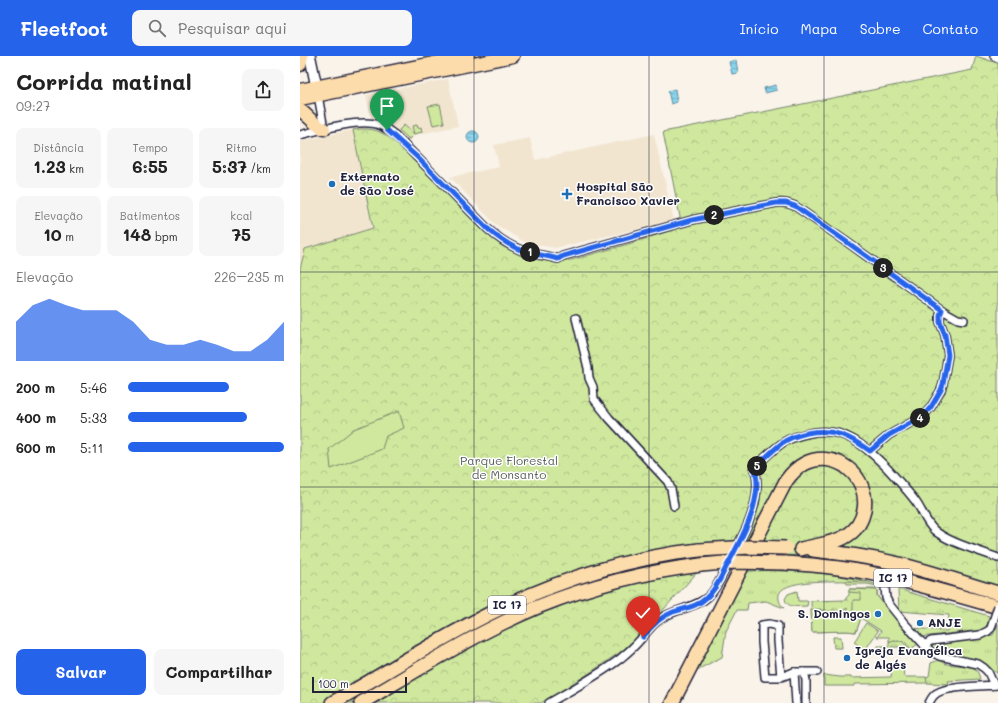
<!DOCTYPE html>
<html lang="pt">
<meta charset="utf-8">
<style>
body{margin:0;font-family:Mali,sans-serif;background:#f6f6f6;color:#222;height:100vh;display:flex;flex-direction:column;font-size:15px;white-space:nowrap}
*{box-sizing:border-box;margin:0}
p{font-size:13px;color:#767676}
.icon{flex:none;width:22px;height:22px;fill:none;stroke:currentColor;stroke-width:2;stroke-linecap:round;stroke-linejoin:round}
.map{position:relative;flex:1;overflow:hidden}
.drawer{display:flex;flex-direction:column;background:#fff;width:300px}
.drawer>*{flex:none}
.scale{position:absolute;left:12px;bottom:10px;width:95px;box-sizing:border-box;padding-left:4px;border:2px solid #22223b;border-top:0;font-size:11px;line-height:14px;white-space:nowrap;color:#22223b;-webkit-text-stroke:3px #fff;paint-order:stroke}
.pin{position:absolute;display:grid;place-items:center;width:34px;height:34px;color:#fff;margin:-41px -17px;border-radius:50% 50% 50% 0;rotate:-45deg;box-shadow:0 0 4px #0007}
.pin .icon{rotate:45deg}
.km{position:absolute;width:20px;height:20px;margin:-10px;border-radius:50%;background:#222;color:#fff;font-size:11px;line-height:20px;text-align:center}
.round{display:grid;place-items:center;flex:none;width:42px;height:42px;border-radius:8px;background:#f6f6f6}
.head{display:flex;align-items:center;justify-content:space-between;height:68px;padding:0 16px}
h1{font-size:22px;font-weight:700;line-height:30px}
.figures{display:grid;grid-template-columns:repeat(3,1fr);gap:6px;height:68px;padding:4px 16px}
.figures div{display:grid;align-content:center;border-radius:8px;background:#f6f6f6;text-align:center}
.figures b{font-size:17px;font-weight:700}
.figures small{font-size:11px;font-weight:400}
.figures p{font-size:11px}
.chart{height:112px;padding:8px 16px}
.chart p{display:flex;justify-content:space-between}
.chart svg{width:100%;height:72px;margin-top:4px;fill:#2563eb;opacity:.7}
.button{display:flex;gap:8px;margin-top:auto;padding:8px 16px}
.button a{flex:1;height:46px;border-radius:8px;background:#2563eb;color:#fff;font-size:16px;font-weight:700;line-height:46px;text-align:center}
.button a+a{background:#f6f6f6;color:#222}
ul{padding:0 16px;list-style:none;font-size:13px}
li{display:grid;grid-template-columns:64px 48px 1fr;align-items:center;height:30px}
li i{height:10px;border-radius:5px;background:#2563eb}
header{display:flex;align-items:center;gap:24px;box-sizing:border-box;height:56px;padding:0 20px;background:#2563eb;color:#fff}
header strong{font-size:19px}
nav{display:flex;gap:22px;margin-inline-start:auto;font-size:14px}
.search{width:280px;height:36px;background:#f6f6f6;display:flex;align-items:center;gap:10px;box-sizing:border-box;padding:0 14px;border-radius:8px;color:#767676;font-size:15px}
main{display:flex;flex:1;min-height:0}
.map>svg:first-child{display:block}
</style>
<header>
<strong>Fleetfoot</strong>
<div class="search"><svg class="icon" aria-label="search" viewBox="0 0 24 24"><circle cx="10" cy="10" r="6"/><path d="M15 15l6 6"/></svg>Pesquisar aqui</div>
<nav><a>Início</a><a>Mapa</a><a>Sobre</a><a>Contato</a></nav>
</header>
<main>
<section class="drawer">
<div class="head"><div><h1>Corrida matinal</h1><p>09:27</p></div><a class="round"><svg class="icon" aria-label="share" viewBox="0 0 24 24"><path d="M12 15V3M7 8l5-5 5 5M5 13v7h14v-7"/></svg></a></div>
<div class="figures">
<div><p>Distância</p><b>1.23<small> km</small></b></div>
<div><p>Tempo</p><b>6:55</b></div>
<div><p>Ritmo</p><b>5:37<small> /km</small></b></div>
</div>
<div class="figures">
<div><p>Elevação</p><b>10<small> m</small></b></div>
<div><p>Batimentos</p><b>148<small> bpm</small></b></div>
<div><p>kcal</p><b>75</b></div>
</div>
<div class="chart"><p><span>Elevação</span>226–235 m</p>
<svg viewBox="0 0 160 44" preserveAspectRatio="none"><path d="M0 44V20L10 10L20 6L30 10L40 13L50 13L60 13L70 20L80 31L90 34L100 34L110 31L120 34L130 38L140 38L150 31L160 20V44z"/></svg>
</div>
<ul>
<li><b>200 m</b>5:46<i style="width:65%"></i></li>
<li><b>400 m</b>5:33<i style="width:76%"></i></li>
<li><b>600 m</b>5:11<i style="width:100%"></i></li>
</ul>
<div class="button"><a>Salvar</a><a>Compartilhar</a></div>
</section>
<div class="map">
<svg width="698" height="647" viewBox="0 0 698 647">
<defs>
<pattern id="grass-tufts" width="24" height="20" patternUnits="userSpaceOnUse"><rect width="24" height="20" fill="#cfe89e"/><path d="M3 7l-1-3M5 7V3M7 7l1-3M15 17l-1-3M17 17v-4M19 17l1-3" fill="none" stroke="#b1c789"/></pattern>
<pattern id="forest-crowns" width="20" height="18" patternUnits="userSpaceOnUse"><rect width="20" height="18" fill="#cfe89e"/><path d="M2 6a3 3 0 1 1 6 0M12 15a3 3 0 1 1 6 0" fill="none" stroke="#b1c789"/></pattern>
<pattern id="water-rules" width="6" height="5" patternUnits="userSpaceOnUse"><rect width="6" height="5" fill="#89d4ea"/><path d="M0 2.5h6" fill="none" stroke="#76b6ca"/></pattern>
</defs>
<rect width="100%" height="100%" fill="#f9f3ea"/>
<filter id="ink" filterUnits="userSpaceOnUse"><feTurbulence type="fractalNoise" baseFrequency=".025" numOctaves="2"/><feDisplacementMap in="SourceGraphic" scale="8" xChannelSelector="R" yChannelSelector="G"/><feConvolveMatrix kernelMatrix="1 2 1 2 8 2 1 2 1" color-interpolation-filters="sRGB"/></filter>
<g filter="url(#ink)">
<g fill="#f2e5d0">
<path d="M148 23 158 70 115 79 109 86 96 73 90 69 84 66 71 62 66 39Z"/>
<path d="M53 74 72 172 4 193 0 209V85Z"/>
<path d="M354 78 374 165 255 192 226 187 195 168 150 121 199 111 194 89 230 82 235 104Z"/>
</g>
<g fill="url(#grass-tufts)" stroke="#78856c">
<path d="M445 515C457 515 470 514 482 515 511 515 541 519 568 526 553 525 484 521 479 538 478 544 480 548 484 552L466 545 448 547 447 554H437L426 575 422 601 391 617Z"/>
<path d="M598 533 689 560 687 570 681 574 621 581 612 572 647 575 649 559 599 555Z"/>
<path d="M698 568V618L683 606 658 600 647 599 639 596 630 590 633 588 693 579Z"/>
<path d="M639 604C652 616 675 599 680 623L648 625 649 628 627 627 626 621 629 620 631 607Z"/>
</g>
<g fill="url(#forest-crowns)" stroke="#78856c">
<path d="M676 0 694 6 698 7V545C633 525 567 506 499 500 470 497 440 499 411 501L345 574 323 594 288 618 241 647H0V213L5 193 73 172 58 100V99L53 74C57 73 62 73 66 73 81 73 91 83 102 92L183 175 202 190 223 201 239 204H271L325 189 382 171 363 76 672 14Z"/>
<path d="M117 69 118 72 121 71 122 76 114 78 112 70Z"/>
<path d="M549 533H577C577 542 580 545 588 550L577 572 561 562 556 576 546 575 512 576 511 545 546 544V542L549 539Z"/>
<path d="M533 581H541L542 592H534Z"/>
<path d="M589 585H602L612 596 605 597V592L604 591H591V593H578V590H589Z"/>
</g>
<g fill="#cfe89e" stroke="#78856c">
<path d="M140 48 144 67 133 69 128 50Z"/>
<path d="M104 69 114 78 109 83 99 74Z"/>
<path d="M99 355 104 372 86 380 82 393 31 413 29 393 54 373Z"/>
<path d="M546 525 568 526 578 529 577 530 567 528H547Z"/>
<path d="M549 533 576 534V535H577V540L582 546 588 550 596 562 618 588 611 593 604 585H589V581H577L581 575 561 562 556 576 546 575 512 576 511 554 521 553 520 555 526 554 529 556 534 554 540 557 547 552 548 556 553 558V544H561V537L549 536Z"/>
<path d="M497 535 498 545H508L507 550C499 550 487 553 485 543L488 538Z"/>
<path d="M566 567 578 575 565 594 554 586Z"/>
<path d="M603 611 604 621H626L627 627 554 628V630H524V619L540 621H551V622L591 621 592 612Z"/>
</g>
<g fill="url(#water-rules)" stroke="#608da4">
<path d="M436 4 438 17 432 18 429 6Z"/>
<path d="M476 29 477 34 465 37 464 32Z"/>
<path d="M375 33 377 46 371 48 368 35Z"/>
<circle cx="173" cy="81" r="6"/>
</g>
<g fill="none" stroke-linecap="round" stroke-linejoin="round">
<defs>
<g id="minor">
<path d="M694 0 698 2"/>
<path d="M18 39 24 73"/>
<path d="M0 79C19 74 61 62 79 69 85 71 90 76 95 79L188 173C199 183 213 192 228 196 238 199 248 200 258 203L263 200 392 164 476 147C483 146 489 147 495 150L544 184 642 254 658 263 664 264"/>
<path d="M276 262 288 312 289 322 293 331 294 343 309 362 368 426 371 433 374 450"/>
<path d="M570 395 589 379 623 360 631 351 641 334 643 328 648 299 645 279 640 266V259L642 254"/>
<path d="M585 532 586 542 589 548 605 568 630 595 639 600 678 608 684 612 688 616 694 629"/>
<path d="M624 589 631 585 680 579 688 575 691 572"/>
<path d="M494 616 496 647"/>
<path d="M504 616 506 624V647"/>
<path d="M481 621 478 585V570L469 568 462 569V586L465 621H481L494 616H517"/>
<path d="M249 647C273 633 299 619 321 602 327 597 334 591 339 585 346 578 351 569 360 563 375 552 395 553 409 540 418 531 423 517 429 506 442 481 456 458 457 430 457 423 457 418 454 412 463 403 473 393 484 386 492 381 500 379 510 377 543 370 564 389 586 411 596 422 607 434 616 446 623 456 625 465 634 474 647 486 680 495 698 502"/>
<path d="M629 647C631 643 633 639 637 637 647 630 684 630 698 629"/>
</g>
<path id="secondary" d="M10 0 18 38"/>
<g id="primary">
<path d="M0 9 2 0"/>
<path d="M0 34 168 0"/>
<path d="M0 43 213 0"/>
<path d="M0 54C10 61 13 68 24 73"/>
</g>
<g id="motorway">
<path d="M513 494C541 497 568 501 595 507 630 515 664 527 698 537"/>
<path d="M485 507C517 509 548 512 579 519 619 528 659 540 698 551"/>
<path d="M32 647C86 617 138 583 193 556 258 524 327 502 399 494"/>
<path d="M61 647C119 613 177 576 240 550 292 529 345 516 401 509"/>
<path d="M372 647 486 425C491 418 496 412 504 408 535 392 570 420 564 454 562 465 557 473 548 479 535 488 516 489 501 493"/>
</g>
</defs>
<use href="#minor" stroke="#22223b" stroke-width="10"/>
<use href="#secondary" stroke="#22223b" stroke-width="13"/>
<use href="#primary" stroke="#22223b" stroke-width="15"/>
<use href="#motorway" stroke="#22223b" stroke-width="16"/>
<use href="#minor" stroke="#fff" stroke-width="7"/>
<use href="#secondary" stroke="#fff" stroke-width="10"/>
<use href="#primary" stroke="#fddcac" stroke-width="12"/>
<use href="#motorway" stroke="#fddcac" stroke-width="13"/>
<defs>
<path id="minor-bridge" d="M691 572 698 550"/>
<g id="motorway-bridge">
<path d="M399 494 450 491 486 492"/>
<path d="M401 509 435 506 485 507"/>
</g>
</defs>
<use href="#minor-bridge" stroke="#22223b" stroke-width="10" stroke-linecap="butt"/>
<use href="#motorway-bridge" stroke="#22223b" stroke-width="16" stroke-linecap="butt"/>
<use href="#minor-bridge" stroke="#fff" stroke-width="7"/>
<use href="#motorway-bridge" stroke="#fddcac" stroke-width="13"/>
</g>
</g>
<g fill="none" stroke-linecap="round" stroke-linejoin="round" filter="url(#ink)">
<defs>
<path id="route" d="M87 74 117 101 188 173C196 180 206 187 216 192 229 198 245 199 258 203L263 200 392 164 476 147H486L495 150 544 184 642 254 640 259V266L645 279 648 299 643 328 641 334 631 351 623 360 589 379 570 395C549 380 534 372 507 377 498 379 489 382 482 387 472 395 463 404 454 412 457 418 457 423 457 430 455 459 442 481 429 506 422 518 417 533 406 542 397 551 385 552 373 556 360 561 351 570 343 581"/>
</defs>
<use href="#route" stroke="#fff" stroke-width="8"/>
<use href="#route" stroke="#2563eb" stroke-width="5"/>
</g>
<path fill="none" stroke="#22223b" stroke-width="1" stroke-opacity="0.55" d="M174 0V647M349 0V647M524 0V647M0 216H698M0 431H698"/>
<g fill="#1f6fb2" stroke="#fff" stroke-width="1.5">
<circle cx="32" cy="128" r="4"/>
<path d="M265 132h4v4h4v4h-4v4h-4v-4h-4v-4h4z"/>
<circle cx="578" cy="558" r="4"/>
<circle cx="620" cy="567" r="4"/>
<circle cx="547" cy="602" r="4"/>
</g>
<g text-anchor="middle" stroke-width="3" stroke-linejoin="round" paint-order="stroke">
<g fill="#fff" stroke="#646476" stroke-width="1">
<rect x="574" y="513" width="38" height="18" rx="3"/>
<rect x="188" y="540" width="38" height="18" rx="3"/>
</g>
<g font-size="11" font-weight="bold" fill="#22223b">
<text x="593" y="526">IC 17</text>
<text x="207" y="553">IC 17</text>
</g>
<g font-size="12" font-weight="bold" fill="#22223b" stroke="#fff" text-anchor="start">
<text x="40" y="125">Externato<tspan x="40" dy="14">de São José</tspan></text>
<text x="276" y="135">Hospital São<tspan x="276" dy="14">Francisco Xavier</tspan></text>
<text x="570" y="562" text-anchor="end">S. Domingos</text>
<text x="628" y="571">ANJE</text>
<text x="555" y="599">Igreja Evangélica<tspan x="555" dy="14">de Algés</tspan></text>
</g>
<g font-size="12" fill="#565d59" stroke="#fff">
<text x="209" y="409">Parque Florestal<tspan x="209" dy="14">de Monsanto</tspan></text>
</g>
</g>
</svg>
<div class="scale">100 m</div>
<div class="pin" style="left:87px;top:74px;background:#1e9e55"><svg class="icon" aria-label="arrive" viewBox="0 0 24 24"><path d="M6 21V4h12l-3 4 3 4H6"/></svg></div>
<div class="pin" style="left:343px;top:581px;background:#d93025"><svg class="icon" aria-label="check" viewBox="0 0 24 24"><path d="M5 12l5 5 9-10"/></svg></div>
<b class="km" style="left:230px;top:196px">1</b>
<b class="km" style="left:414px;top:159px">2</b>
<b class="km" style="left:583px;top:212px">3</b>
<b class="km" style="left:620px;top:362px">4</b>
<b class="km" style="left:457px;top:410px">5</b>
</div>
</main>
